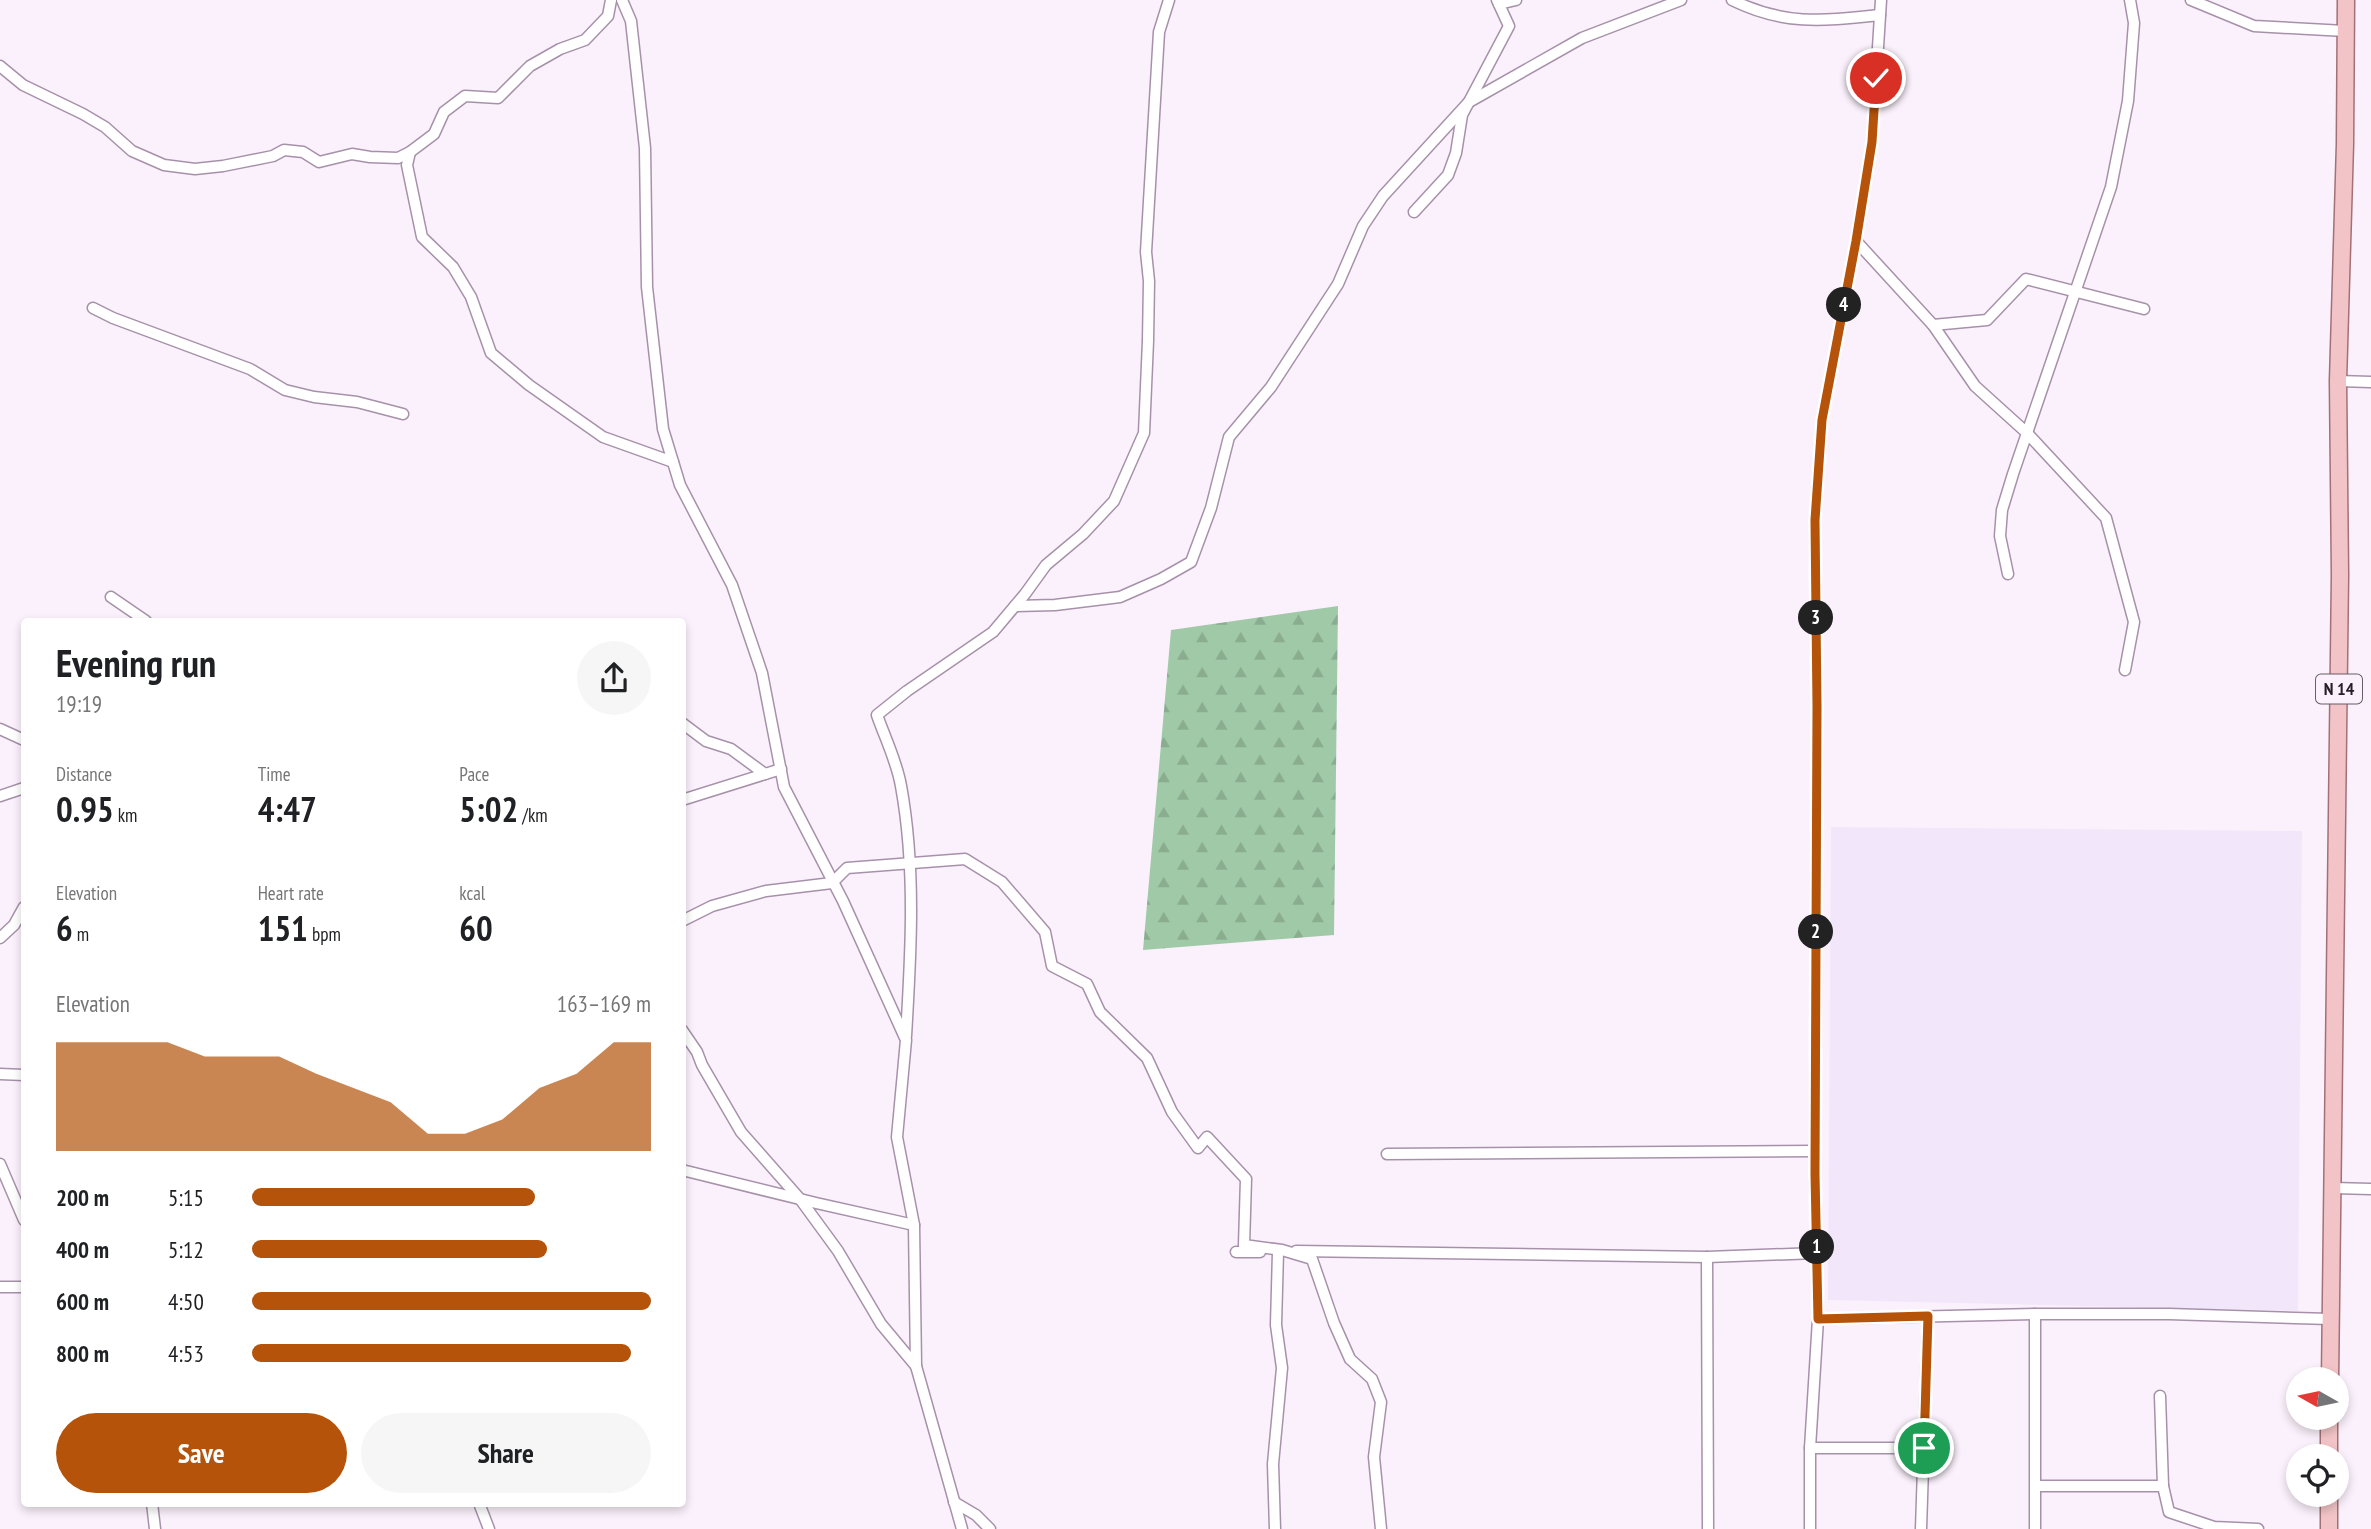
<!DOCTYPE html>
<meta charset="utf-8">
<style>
body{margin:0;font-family:"PT Sans Narrow",sans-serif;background:#f6f6f6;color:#202124;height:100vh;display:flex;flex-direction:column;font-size:26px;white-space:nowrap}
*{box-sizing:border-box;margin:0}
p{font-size:23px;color:#757577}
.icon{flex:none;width:38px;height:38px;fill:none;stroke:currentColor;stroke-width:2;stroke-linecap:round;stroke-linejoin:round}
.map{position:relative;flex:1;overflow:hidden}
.drawer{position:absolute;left:21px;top:618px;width:665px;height:889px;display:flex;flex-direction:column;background:#fff;border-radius:7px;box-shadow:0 4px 10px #0003}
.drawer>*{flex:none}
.needle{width:46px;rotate:279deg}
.fabs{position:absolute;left:2286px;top:1367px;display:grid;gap:14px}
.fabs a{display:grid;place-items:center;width:63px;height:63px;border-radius:50%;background:#fff;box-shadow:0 4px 10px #0003;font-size:35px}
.pin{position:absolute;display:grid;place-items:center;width:60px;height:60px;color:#fff;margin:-30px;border:4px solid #fff;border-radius:50%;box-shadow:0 2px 7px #0007}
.km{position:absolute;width:35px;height:35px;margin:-18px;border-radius:50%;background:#222;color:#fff;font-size:19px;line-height:35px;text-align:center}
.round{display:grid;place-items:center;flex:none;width:74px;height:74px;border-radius:37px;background:#f6f6f6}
.summary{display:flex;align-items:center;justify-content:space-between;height:119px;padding:0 35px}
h1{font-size:38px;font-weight:700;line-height:52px}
.metrics{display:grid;grid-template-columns:repeat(3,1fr);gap:10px;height:119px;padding:7px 35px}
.metrics div{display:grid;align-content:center}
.metrics b{font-size:35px;font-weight:700}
.metrics small{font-size:19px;font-weight:400}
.metrics p{font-size:19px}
.chart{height:196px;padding:14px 35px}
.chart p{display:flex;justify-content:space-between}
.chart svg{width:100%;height:126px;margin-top:7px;fill:#b45309;opacity:.7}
.action{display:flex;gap:14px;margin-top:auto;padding:14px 35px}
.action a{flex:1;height:80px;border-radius:42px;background:#b45309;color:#fff;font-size:28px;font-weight:700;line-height:80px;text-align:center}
.action a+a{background:#f6f6f6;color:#202124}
ul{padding:0 35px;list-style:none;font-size:23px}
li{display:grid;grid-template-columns:112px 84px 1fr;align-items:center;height:52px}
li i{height:18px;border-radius:9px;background:#b45309}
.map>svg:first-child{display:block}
</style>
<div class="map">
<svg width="2371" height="1529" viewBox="0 0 2371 1529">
<defs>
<pattern id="forest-firs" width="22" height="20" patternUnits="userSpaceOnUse" patternTransform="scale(1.75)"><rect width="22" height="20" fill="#a0caa7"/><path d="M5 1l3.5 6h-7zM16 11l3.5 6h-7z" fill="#8aad90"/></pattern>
</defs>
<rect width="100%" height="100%" fill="#fbf1fc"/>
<path fill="#f2e6fa" d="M1831 827 2302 831 2298 1311 1828 1300Z"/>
<path fill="url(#forest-firs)" d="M1338 606 1334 935 1143 950 1171 630Z"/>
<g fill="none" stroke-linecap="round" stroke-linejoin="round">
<defs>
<g id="street">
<path d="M622 0 631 21 645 148 647 287 663 429 680 485 732 585 762 673 784 787 843 901 906 1040 897 1137 914 1225 916 1366 962 1529"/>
<path d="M1732 0C1785 26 1823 21 1880 15"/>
<path d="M1881 0 1872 142 1856 241 1822 420 1815 520 1817 707 1815 1174 1818 1319 2035 1314"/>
<path d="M2191 0 2254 26 2345 31"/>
<path d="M1499 4 1516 0"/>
<path d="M0 66 23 85 83 114 105 127 132 151 164 165 195 169 223 166 273 156 284 150 303 152 319 162 352 154 370 157 398 158 410 152 434 134 444 112 465 96 498 98 530 66 560 49 585 40 608 16 611 0"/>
<path d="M410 152 407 165 422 237 453 267 471 297 491 353 529 385 603 437 673 462"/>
<path d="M1414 212 1448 175 1456 153 1462 115 1509 26 1497 0"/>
<path d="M1856 241 1933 325 1975 386 2027 433 2106 518 2134 622 2125 670"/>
<path d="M93 308 113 318 250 369 285 390 314 397 357 402 403 414"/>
<path d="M1933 325 1987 320 2026 279 2144 309"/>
<path d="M2338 381 2371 382"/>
<path d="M2008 574 2000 536 2002 510 2013 474 2111 187 2128 101 2134 23 2130 0"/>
<path d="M111 597 146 621"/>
<path d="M1015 606 1055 605 1120 597 1161 579 1191 562 1211 508 1229 437 1271 387 1338 284 1363 226 1383 196 1469 102 1582 38 1681 0"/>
<path d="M682 723 706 741 731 749 765 774"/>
<path d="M0 729 24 740"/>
<path d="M0 796 24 788"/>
<path d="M682 800 781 769"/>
<path d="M682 921 712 906 766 891 832 883 847 868 965 859 1002 882 1045 932 1052 966 1087 984 1100 1012 1147 1058 1172 1112 1198 1148 1207 1137 1246 1179 1244 1245 1282 1250 1312 1259 1334 1323 1350 1359 1372 1379 1381 1402 1374 1457 1381 1529"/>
<path d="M0 938 14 925 24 907"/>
<path d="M682 1030 697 1052 702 1065 741 1132 800 1199 838 1251 881 1324 916 1366"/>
<path d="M906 1036C911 953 916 868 901 786 897 762 885 738 877 715L907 691 993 632 1025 594 1046 565 1083 534 1114 501 1144 433 1148 341 1149 281 1146 252 1159 32 1169 0"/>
<path d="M0 1074 24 1075"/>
<path d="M1387 1154 1815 1151"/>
<path d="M0 1164 24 1220"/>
<path d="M682 1170 816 1203 914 1225"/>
<path d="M2333 1188 2371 1189"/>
<path d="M1296 1251 1707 1257 1817 1253"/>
<path d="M1236 1252H1260"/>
<path d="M1707 1257 1708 1529"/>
<path d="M0 1287H24"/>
<path d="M2160 1396 2163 1486 2169 1512 2214 1527 2258 1529"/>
<path d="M1810 1448H1924"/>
<path d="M2036 1486H2163"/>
<path d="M954 1502 976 1515 990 1529"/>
<path d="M152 1503 155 1529"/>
<path d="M479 1503 489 1529"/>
<path d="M1275 1529 1273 1464 1282 1368 1276 1325 1278 1252"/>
<path d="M1810 1529V1448L1818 1319"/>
<path d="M1921 1529 1928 1316"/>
<path d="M2035 1529V1314H2169L2330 1319"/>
</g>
<g id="primary">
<path d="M2330 1379 2340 575 2338 381 2345 144 2346 0"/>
<path d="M2329 1456V1418"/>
<path d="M2329 1529V1494"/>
</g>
</defs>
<use href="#street" stroke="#a791aa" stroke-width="13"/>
<use href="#primary" stroke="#a47077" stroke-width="19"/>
<use href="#street" stroke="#fff" stroke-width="10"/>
<use href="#primary" stroke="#f2c4c7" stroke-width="16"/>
</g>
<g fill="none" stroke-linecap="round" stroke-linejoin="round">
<defs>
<path id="route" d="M1876 78 1872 142 1856 241 1822 420 1815 520 1817 707 1815 1174 1818 1319 1928 1316 1924 1448"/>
</defs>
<use href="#route" stroke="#fff" stroke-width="14"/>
<use href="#route" stroke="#b45309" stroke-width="9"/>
</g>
<g text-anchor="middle" stroke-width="7" stroke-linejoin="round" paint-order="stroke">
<rect fill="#fbf1fc" stroke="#655d67" stroke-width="2" x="2316" y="674.5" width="46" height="29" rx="5"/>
<g font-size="18" font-weight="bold" fill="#251d27">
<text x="2339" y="695">N 14</text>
</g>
</g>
</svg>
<div class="fabs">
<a><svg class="needle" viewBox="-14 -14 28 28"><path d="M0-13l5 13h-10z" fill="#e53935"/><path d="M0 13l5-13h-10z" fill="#757577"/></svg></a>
<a><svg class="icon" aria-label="locate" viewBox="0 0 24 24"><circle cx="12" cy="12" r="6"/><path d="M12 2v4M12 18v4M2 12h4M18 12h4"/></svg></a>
</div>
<div class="pin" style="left:1924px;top:1448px;background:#1e9e55"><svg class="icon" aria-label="arrive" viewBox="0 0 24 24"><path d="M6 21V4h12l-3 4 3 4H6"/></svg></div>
<div class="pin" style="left:1876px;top:78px;background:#d93025"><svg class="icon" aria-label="check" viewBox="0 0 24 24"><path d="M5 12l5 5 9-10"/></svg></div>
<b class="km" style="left:1817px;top:1247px">1</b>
<b class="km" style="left:1816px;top:932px">2</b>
<b class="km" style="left:1816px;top:618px">3</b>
<b class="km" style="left:1844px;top:305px">4</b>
<section class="drawer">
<div class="summary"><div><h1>Evening run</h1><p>19:19</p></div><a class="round"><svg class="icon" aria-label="share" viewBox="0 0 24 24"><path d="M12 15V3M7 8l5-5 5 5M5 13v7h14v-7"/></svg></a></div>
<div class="metrics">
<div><p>Distance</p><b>0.95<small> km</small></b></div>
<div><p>Time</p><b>4:47</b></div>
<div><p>Pace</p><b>5:02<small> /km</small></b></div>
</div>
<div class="metrics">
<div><p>Elevation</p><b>6<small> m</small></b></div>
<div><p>Heart rate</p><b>151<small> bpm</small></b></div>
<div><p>kcal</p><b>60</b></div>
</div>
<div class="chart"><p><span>Elevation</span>163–169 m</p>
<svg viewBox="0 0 160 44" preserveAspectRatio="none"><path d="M0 44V6L10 6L20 6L30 6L40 11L50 11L60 11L70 17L80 22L90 27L100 38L110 38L120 33L130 22L140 17L150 6L160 6V44z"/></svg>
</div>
<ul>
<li><b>200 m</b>5:15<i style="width:71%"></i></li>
<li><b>400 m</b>5:12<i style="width:74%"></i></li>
<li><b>600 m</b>4:50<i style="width:100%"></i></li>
<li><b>800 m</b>4:53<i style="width:95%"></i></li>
</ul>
<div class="action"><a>Save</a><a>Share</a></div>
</section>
</div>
